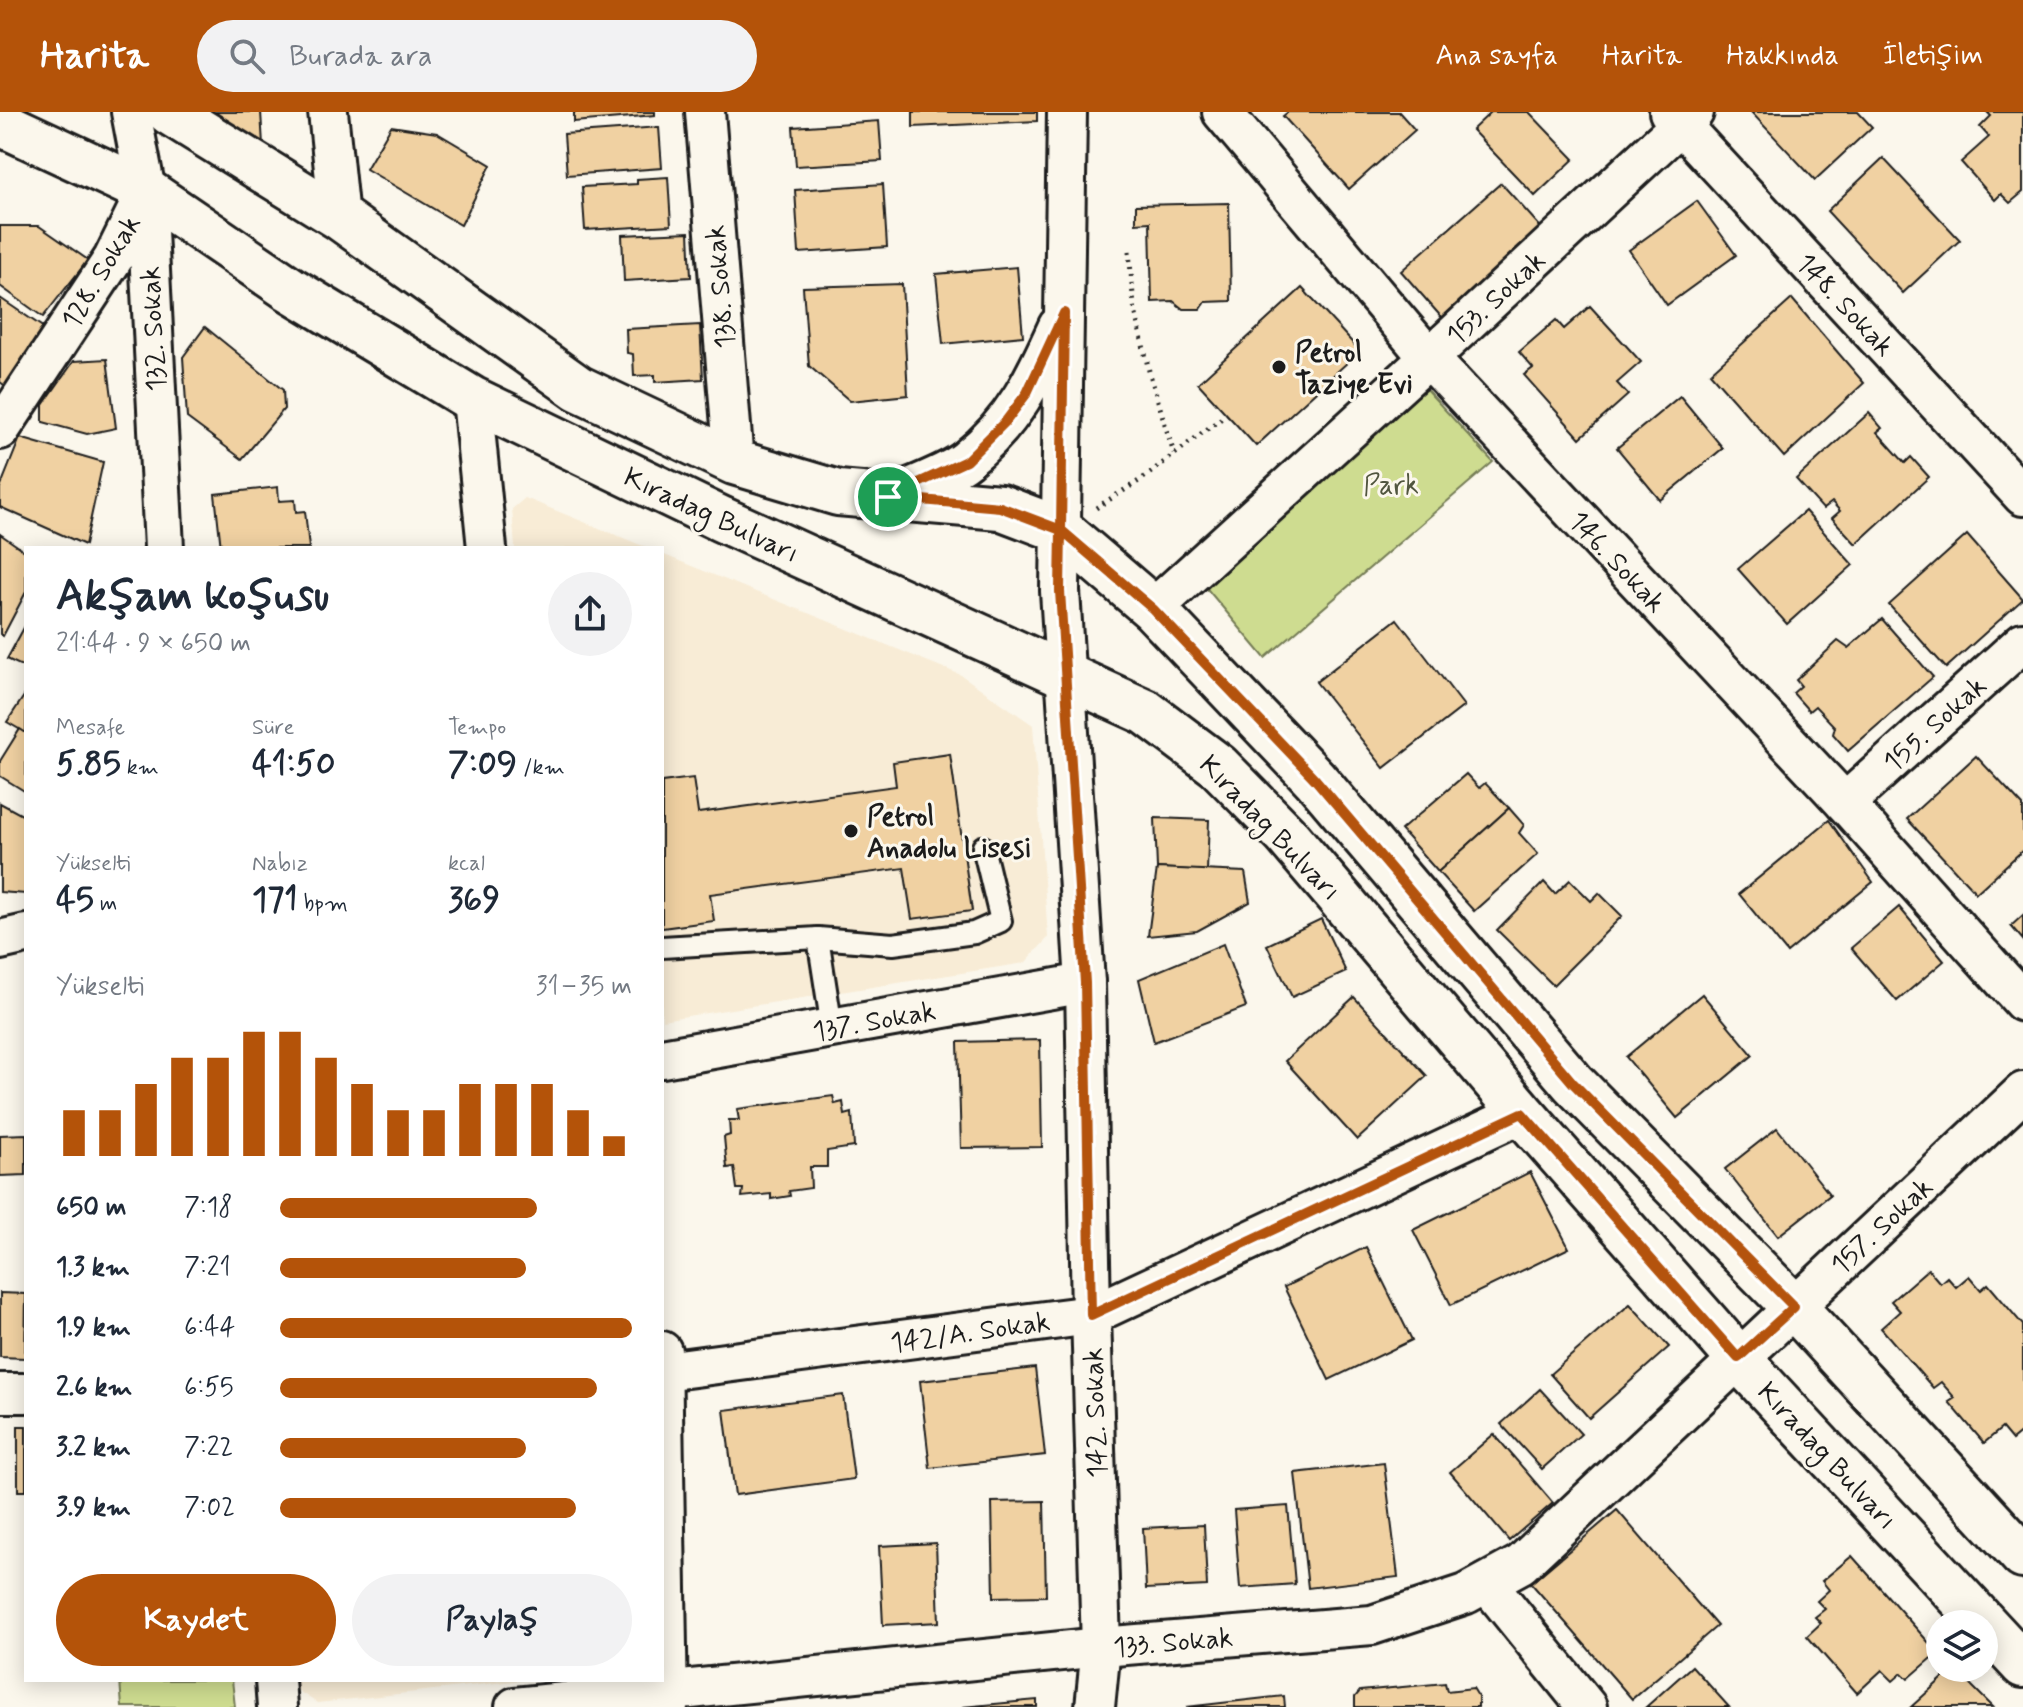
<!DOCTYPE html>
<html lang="tr">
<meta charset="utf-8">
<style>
body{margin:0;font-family:Mynerve,sans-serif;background:#f2f2f3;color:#1f2937;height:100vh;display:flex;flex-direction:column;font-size:30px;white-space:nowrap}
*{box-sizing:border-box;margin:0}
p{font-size:26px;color:#747a83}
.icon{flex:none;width:44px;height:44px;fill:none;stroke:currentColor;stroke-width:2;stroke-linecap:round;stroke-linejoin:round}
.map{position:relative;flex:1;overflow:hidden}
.drawer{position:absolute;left:24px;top:434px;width:640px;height:1136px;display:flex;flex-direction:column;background:#fff;border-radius:0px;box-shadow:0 4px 20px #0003}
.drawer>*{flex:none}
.fabs{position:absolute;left:1926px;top:1498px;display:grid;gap:16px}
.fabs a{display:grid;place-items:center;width:72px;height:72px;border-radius:50%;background:#fff;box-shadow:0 4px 20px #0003;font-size:40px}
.pin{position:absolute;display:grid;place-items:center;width:68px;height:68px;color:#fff;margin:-34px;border:4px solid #fff;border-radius:50%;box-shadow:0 2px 8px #0007}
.round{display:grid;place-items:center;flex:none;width:84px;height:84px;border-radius:42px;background:#f2f2f3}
.overview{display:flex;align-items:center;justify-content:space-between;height:136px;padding:0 32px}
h1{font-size:44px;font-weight:800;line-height:60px}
.figures{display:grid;grid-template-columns:repeat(3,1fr);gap:12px;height:136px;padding:8px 32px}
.figures div{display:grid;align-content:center}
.figures b{font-size:34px;font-weight:800}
.figures small{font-size:22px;font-weight:400}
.figures p{font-size:22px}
.chart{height:224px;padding:16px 32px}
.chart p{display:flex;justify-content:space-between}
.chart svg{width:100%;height:144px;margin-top:8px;stroke:#b45309;stroke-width:6}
.primary-button{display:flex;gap:16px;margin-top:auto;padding:16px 32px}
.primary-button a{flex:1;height:92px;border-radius:48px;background:#b45309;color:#fff;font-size:32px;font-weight:800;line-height:92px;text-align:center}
.primary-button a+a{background:#f2f2f3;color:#1f2937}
ul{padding:0 32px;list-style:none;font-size:26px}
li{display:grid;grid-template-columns:128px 96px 1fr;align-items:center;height:60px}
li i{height:20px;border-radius:10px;background:#b45309}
header{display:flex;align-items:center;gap:48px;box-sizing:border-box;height:112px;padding:0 40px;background:#b45309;color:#fff}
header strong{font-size:38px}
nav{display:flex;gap:44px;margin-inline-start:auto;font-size:28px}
.search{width:560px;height:72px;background:#f2f2f3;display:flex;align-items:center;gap:20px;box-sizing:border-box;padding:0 28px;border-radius:44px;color:#747a83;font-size:30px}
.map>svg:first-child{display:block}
</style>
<header>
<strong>Harita</strong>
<div class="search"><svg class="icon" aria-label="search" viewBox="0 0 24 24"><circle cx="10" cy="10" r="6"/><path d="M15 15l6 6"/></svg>Burada ara</div>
<nav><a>Ana sayfa</a><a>Harita</a><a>Hakkında</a><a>İletişim</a></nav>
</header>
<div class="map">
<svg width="2023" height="1595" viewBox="0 0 2023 1595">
<rect width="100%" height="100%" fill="#fbf7ec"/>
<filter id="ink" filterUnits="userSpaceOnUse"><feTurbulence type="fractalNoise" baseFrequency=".0125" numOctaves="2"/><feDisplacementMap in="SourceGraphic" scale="16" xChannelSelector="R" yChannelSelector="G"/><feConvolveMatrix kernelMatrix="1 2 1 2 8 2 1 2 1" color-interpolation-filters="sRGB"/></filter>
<g filter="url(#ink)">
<g fill="#f8ecd6">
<path d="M525 386 648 436H515L512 397Z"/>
<path d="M662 442 961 563 1033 613 1048 826 1025 851 662 908Z"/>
<path d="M291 1568H524L317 1591 291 1574Z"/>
</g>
<g fill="#cedc90" stroke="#757c56" stroke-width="2">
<path d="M1424 275 1493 350 1265 546 1203 472Z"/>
<path d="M120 1568H232L235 1595H122Z"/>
</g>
<g fill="#f0d1a2" stroke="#1c1c1c" stroke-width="2">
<path d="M197 0H261L263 33Z"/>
<path d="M574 0H655V3L574 10Z"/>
<path d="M913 0H1037V9L913 15Z"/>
<path d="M1288 0H1399L1415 18 1349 77 1283 4Z"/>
<path d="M1491 0H1529L1574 47 1535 84 1472 18Z"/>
<path d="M1751 0H1858L1872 15 1815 68Z"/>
<path d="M1987 0H2023V80L2010 91 2001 82 1995 88 1961 50 1989 25 1980 15 1991 4Z"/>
<path d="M879 9 882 49 796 54 793 15Z"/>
<path d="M391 14 437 21 491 53 461 113 366 57Z"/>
<path d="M659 15 662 56 567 63 564 22Z"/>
<path d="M1883 46 1960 128 1903 181 1827 99Z"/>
<path d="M668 65 671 113 585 118 582 75 637 72V67Z"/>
<path d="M1501 71 1545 120 1444 208 1401 159Z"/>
<path d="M883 72 887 135 799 141 795 78Z"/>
<path d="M1697 89 1736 143 1667 193 1629 138Z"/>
<path d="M1229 91 1231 189 1205 190 1200 197H1183L1173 189 1152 190 1150 110 1136 111V93Z"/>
<path d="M0 114H39L88 148 43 205 0 174Z"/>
<path d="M689 120 691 165 624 169 622 123Z"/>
<path d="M1017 155 1023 224 943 232 936 162Z"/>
<path d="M902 172 908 283 850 289 809 254 803 175Z"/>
<path d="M1302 176 1360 239 1256 334 1198 271Z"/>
<path d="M0 186 47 218 7 275 0 270Z"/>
<path d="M1792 187 1864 271 1784 345 1710 261Z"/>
<path d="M1590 194 1641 250 1617 271 1628 283 1580 326 1524 263 1533 256 1519 240 1556 208 1564 217Z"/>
<path d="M700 213 703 267 655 270V263L634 264 633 242 627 241 626 217Z"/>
<path d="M205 215 283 278 284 297 242 347 187 306 183 245Z"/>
<path d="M107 247 116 316 87 322 43 310V293L74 249Z"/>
<path d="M1680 284 1723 336 1660 388 1617 336Z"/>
<path d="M1869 301 1882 316 1877 320 1905 351 1911 345 1929 365 1856 432 1832 406 1840 399 1832 390 1823 397 1796 367Z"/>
<path d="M20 326 103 350 85 433 0 395V376Z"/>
<path d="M278 375 279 389 295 388 296 400 305 399 309 436H221L215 382Z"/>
<path d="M1805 399 1853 453 1787 512 1738 457Z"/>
<path d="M0 422 26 440V480L3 524 0 522Z"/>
<path d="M1967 423 2023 487 1946 556 1889 493Z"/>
<path d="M1397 507 1464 594 1384 656 1316 570Z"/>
<path d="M1882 507 1933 565 1848 639 1833 622 1835 615 1815 594 1809 599 1793 581 1801 574 1796 568 1838 529 1848 536Z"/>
<path d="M26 512V556L7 547Z"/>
<path d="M26 581V621L7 610Z"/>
<path d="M20 617 26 621V680L0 664V649Z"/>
<path d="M950 642 972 799 912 807 904 756 710 782 714 809 662 816V670L693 666 698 701 896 674 893 650Z"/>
<path d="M1976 644 2023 694V738L1976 781 1907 707Z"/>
<path d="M1466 662 1479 676 1485 671 1509 696 1438 760 1401 718Z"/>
<path d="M0 691 26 705V782L0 780Z"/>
<path d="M1509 696 1524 713 1519 721 1538 742 1474 799 1438 760Z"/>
<path d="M1155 706 1209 708 1207 759 1157 756Z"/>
<path d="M1829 708 1873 770 1787 841 1739 782Z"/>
<path d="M1157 756 1245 760 1250 790 1197 819 1148 824Z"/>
<path d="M1570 768 1591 789 1599 781 1622 804 1553 873 1497 818 1544 770 1555 782Z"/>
<path d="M1899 795 1944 849 1897 889 1851 836Z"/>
<path d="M2023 803V828L2011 814Z"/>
<path d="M1321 807 1346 860 1292 885 1267 833Z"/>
<path d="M1223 832 1246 895 1154 930 1139 867Z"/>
<path d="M1702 882 1753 943 1677 1006 1626 945Z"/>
<path d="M1354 885 1427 964 1357 1028 1285 949Z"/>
<path d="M1040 928 1042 1035 961 1036 958 930Z"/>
<path d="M833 984 835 992 843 990 845 1003 852 1001 854 1035 827 1039V1055H810L811 1076 789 1079 790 1084 771 1087V1082L742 1085 743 1077H737L734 1055 727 1056 724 1025 730 1023 729 1008H739L737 997Z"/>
<path d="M1777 1016 1830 1083 1778 1124 1725 1057Z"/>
<path d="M26 1022V1063L0 1064V1023Z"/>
<path d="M1530 1060 1569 1136 1451 1193 1413 1118Z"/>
<path d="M1366 1135 1412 1228 1329 1268 1284 1175Z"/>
<path d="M1928 1157 1940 1171 1947 1165 1956 1175 1969 1164 1981 1178 1988 1172 2023 1213V1319L2012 1328 2002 1316 1984 1331 1949 1290 1955 1286 1941 1270 1933 1276 1881 1216 1900 1199 1891 1189Z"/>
<path d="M0 1181 26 1182 25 1246 0 1245Z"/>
<path d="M1630 1192 1669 1235 1589 1306 1550 1262Z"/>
<path d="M1035 1256 1045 1343 930 1356 920 1269Z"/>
<path d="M1540 1277 1581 1322 1542 1357 1501 1312Z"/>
<path d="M843 1283 854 1367 735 1383 724 1298Z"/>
<rect x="18" y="1314" width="8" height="65"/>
<path d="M1494 1322 1553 1391 1509 1429 1450 1360Z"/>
<path d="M1384 1351 1398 1465 1308 1476 1295 1361Z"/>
<path d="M1044 1389 1046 1484 994 1485 992 1390Z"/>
<path d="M1288 1394 1295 1472 1240 1476 1234 1398Z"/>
<path d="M1617 1398 1717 1514 1632 1587 1531 1471Z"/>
<path d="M1204 1413 1207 1474 1146 1477 1143 1416Z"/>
<path d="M936 1431 939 1510 883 1513 879 1434Z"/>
<path d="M1852 1444 1938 1541 1908 1567 1902 1561 1893 1569 1882 1558 1857 1581 1807 1524 1821 1511 1815 1505 1825 1497 1817 1489 1829 1478 1822 1469Z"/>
<path d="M1692 1554 1729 1595H1646Z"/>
<path d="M1954 1556 1993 1595H1911Z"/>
<path d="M1445 1571 1447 1579 1473 1576 1478 1584V1595H1355V1585L1360 1579Z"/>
<path d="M1284 1584 1285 1595H1186Z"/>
<path d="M1037 1588V1595H962Z"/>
</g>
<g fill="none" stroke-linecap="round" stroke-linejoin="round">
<defs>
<g id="service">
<path d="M818 826 832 916"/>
<path d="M662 835 818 826 893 832 974 821 1001 809 983 735"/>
</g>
<g id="minor">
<path d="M131 0 146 79 164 436"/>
<path d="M328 0 339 105"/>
<path d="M705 0 734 350"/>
<path d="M1067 0 1060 479 1085 871 1091 1203 1101 1535 1095 1595"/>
<path d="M1222 0 1429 246 1845 691 2023 890"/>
<path d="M1669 0 2023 384"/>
<path d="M472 287 487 436"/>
<path d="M0 318 113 147 145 82"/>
<path d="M888 385C910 375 949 362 967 347 1014 310 1034 267 1058 214"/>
<path d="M1153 497 1429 246 1694 0"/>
<path d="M1845 691 2023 530"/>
<path d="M0 828 26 822"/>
<path d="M662 946 1085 871"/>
<path d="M662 1239 668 1595"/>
<path d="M664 1259 1091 1203 1522 1001"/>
<path d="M0 1281H26"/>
<path d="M1487 1471 1587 1595"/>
<path d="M275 1568 277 1595"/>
<path d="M515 1595 1101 1535 1372 1513 1466 1482 1521 1452 2023 980"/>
</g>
<g id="secondary">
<path d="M169 0 339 105 578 276 734 350 838 381 1000 395 1061 418 1153 497 1315 667 1573 971 1794 1195 2023 1444"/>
<path d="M0 11 146 79 290 177 472 287 721 407 1146 600 1218 654 1286 723 1522 1001 1738 1246 2023 1553"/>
</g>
</defs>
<use href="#service" stroke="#1c1c1c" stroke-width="26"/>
<use href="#minor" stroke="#1c1c1c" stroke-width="44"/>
<use href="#secondary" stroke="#1c1c1c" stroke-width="50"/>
<g stroke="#1c1c1c" stroke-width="5" stroke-dasharray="2 6" stroke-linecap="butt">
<path d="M1129 139 1134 194 1149 259 1174 342"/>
<path d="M1096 396 1142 367 1227 302"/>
</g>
<use href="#service" stroke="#fbf7ec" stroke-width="20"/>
<use href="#minor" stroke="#fbf7ec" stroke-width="38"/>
<use href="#secondary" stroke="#fbf7ec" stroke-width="44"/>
</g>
</g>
<g fill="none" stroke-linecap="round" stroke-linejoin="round" filter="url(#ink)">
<defs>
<path id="route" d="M888 385 1000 395 1061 418 1060 479 1085 871 1091 1203 1522 1001 1738 1246 1794 1195 1573 971 1315 667 1153 497 1061 418 1064 201 1027 281 1006 309 966 349 888 385"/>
</defs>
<use href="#route" stroke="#fff" stroke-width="16"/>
<use href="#route" stroke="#b45309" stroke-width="10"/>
</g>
<g fill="#1c1c1c" stroke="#fbf7ec" stroke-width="3">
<circle cx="1279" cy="255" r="8"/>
<circle cx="851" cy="719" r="8"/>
</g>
<g text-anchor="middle" stroke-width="6" stroke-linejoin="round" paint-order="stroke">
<g font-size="28" fill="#1c1c1c" stroke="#fbf7ec">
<text transform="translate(100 159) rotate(-59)" y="10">128. Sokak</text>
<text transform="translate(719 175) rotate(-95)" y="10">138. Sokak</text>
<text transform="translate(1495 185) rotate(-43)" y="10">153. Sokak</text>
<text transform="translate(1846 192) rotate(47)" y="10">148. Sokak</text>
<text transform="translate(152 217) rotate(-93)" y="10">132. Sokak</text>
<text transform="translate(712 402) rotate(25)" y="10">Kıradag Bulvarı</text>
<text transform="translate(1618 449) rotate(47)" y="10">146. Sokak</text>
<text transform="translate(1934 611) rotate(-42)" y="10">155. Sokak</text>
<text transform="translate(1271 715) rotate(46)" y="10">Kıradag Bulvarı</text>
<text transform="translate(874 908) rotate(-10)" y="10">137. Sokak</text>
<text transform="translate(1881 1113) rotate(-43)" y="10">157. Sokak</text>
<text transform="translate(970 1219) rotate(-8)" y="10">142/A. Sokak</text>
<text transform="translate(1094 1301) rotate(-92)" y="10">142. Sokak</text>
<text transform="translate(1828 1343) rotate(47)" y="10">Kıradag Bulvarı</text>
<text transform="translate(1173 1529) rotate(-5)" y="10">133. Sokak</text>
</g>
<g font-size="28" font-weight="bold" fill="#1c1c1c" stroke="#fbf7ec" text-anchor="start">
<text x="1295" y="249">Petrol<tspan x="1295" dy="32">Taziye Evi</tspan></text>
<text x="867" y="713">Petrol<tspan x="867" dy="32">Anadolu Lisesi</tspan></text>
</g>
<g font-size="28" fill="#51563f" stroke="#fbf7ec">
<text x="1391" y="382">Park</text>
</g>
</g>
</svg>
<div class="fabs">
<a><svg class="icon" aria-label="layers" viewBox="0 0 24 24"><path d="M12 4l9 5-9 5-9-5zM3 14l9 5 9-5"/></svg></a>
</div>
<div class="pin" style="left:888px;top:385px;background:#1e9e55"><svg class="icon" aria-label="arrive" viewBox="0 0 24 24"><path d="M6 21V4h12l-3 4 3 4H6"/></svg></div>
<section class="drawer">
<div class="overview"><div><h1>Akşam koşusu</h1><p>21:44 · 9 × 650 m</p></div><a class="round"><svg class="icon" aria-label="share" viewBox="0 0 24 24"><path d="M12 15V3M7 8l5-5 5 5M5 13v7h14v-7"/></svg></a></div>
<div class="figures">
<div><p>Mesafe</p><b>5.85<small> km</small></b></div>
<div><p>Süre</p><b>41:50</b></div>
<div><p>Tempo</p><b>7:09<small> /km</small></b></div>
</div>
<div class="figures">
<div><p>Yükselti</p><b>45<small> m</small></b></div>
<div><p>Nabız</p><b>171<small> bpm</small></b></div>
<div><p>kcal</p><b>369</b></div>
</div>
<div class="chart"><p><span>Yükselti</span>31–35 m</p>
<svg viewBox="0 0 160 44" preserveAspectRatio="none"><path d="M5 44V30M15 44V30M25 44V22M35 44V14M45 44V14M55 44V6M65 44V6M75 44V14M85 44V22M95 44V30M105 44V30M115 44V22M125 44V22M135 44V22M145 44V30M155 44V38"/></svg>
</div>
<ul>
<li><b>650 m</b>7:18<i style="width:73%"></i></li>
<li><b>1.3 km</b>7:21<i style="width:70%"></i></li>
<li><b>1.9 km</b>6:44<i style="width:100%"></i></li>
<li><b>2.6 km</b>6:55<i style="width:90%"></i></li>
<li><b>3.2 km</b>7:22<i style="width:70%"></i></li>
<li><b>3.9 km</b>7:02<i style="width:84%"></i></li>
</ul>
<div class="primary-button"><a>Kaydet</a><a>Paylaş</a></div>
</section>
</div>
